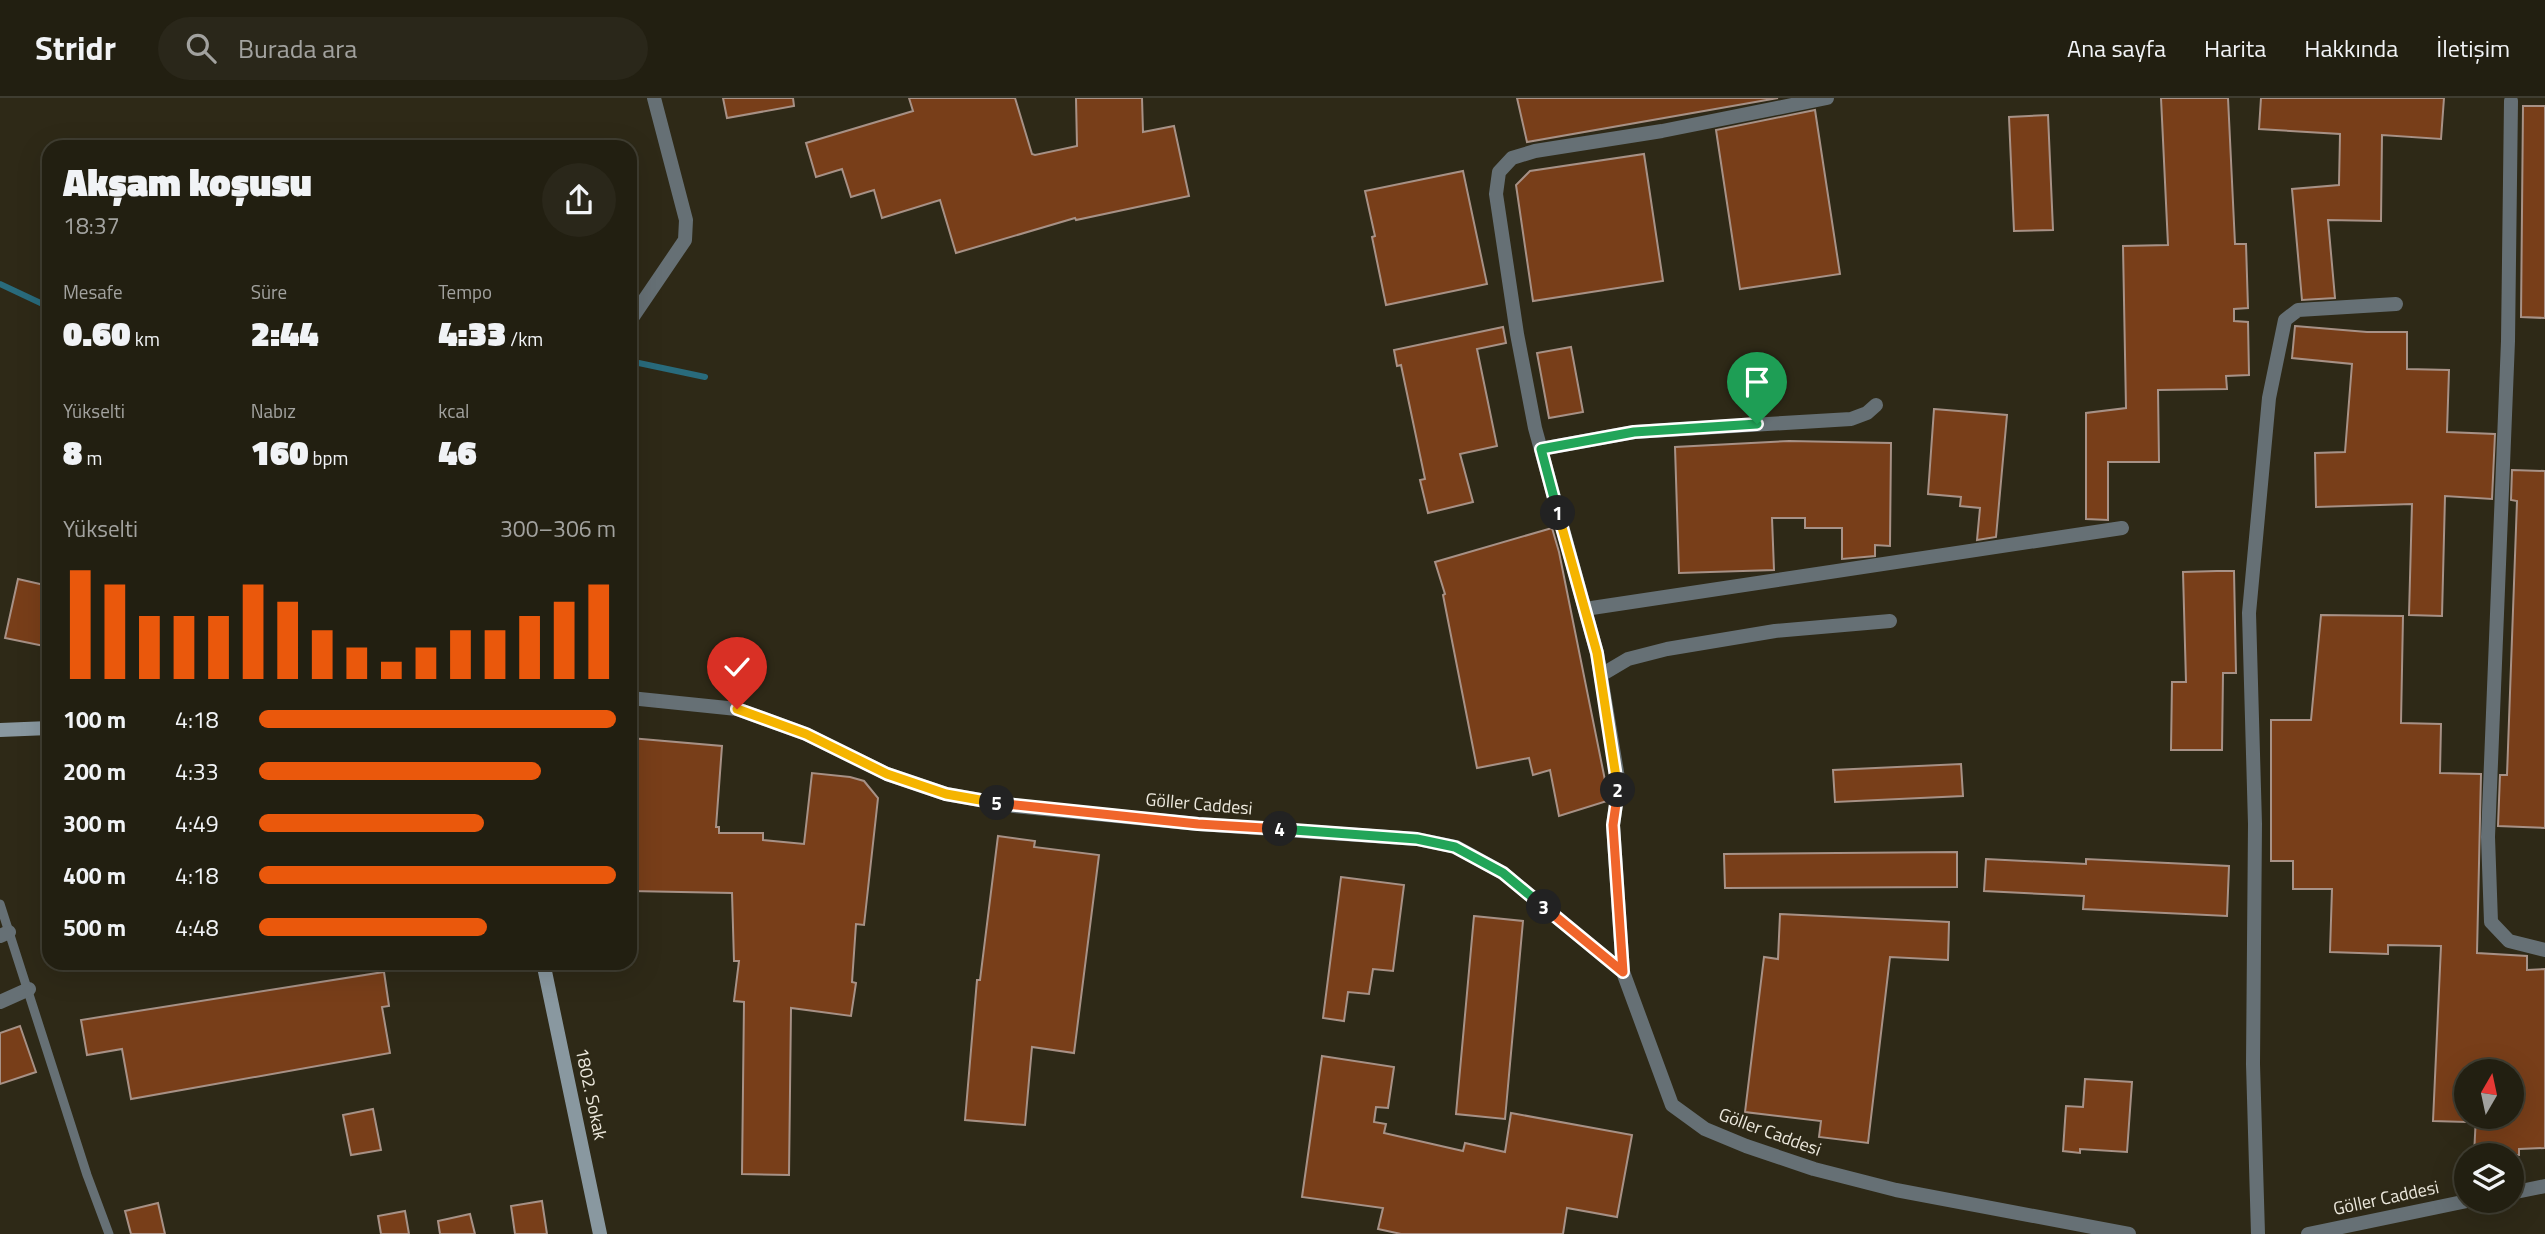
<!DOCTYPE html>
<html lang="tr">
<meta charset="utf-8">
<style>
body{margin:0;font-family:"Titillium Web",sans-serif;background:#2a271a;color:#f1f3f6;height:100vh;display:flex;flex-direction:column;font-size:26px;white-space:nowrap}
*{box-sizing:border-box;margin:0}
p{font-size:23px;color:#a2a29f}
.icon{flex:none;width:38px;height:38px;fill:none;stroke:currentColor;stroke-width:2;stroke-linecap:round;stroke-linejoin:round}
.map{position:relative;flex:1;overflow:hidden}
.panel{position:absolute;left:42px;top:42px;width:595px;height:830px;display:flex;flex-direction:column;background:#221f11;border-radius:21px;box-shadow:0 7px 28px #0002,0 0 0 2px #3f3d31}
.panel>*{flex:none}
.needle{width:46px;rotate:9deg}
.fabs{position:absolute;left:2454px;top:961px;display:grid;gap:14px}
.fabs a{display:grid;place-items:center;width:70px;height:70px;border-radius:50%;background:#221f11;box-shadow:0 7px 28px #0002,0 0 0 2px #3f3d31;font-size:35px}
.pin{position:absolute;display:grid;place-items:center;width:60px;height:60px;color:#fff;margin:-72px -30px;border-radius:50% 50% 50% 0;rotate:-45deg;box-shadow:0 0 7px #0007}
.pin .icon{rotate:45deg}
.km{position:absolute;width:35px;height:35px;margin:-18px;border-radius:50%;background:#222;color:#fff;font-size:19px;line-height:35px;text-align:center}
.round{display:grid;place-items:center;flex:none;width:74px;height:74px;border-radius:37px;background:#2a271a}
.headline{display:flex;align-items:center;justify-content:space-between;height:119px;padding:0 21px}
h1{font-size:38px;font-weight:800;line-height:52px}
.figures{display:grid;grid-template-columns:repeat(3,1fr);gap:10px;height:119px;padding:7px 21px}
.figures div{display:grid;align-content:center}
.figures b{font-size:35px;font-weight:800}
.figures small{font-size:19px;font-weight:400}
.figures p{font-size:19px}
.chart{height:196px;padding:14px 21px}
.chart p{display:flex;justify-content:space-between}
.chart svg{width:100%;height:126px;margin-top:7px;stroke:#ea580c;stroke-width:6}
ul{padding:0 21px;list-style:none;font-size:23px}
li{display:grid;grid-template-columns:112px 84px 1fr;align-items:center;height:52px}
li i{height:18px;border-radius:9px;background:#ea580c}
header{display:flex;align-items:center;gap:42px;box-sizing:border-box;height:98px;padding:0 35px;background:#221f11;border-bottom:2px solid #3f3d31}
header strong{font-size:33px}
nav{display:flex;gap:38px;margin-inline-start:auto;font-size:24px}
.search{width:490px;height:63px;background:#2a271a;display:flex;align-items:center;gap:18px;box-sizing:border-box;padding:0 24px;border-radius:38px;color:#a2a29f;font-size:26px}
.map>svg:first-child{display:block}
</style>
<header>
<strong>Stridr</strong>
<div class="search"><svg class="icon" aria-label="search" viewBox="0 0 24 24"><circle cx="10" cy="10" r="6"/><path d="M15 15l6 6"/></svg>Burada ara</div>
<nav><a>Ana sayfa</a><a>Harita</a><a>Hakkında</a><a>İletişim</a></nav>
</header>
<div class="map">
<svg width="2545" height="1136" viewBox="0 0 2545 1136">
<rect width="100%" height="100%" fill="#2e2917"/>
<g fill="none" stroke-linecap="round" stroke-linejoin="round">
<g stroke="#296b7c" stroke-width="6">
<path d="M0 186 49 209"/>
<path d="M634 264 705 279"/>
</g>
</g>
<g fill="#783e19" stroke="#a79186" stroke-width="2">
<path d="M723 0H793L794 8 727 20Z"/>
<path d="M909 0H1015L1032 56 1035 57 1077 48 1076 0H1142L1143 34 1174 28 1189 98 1076 122 1075 120 956 155 940 102 882 120 874 92 851 99 842 71 816 79 806 45 913 13Z"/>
<path d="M1517 0H1778L1527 44Z"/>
<path d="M2161 0H2228L2235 146H2246L2248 210 2234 211V223L2248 224 2249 277 2226 278 2227 291 2158 292 2159 364H2108V422L2086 421V315L2126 310 2123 148 2168 147Z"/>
<path d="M2261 0H2444L2441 41 2382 37 2381 123 2328 122 2335 200 2302 202 2292 91 2339 87 2340 36 2259 31Z"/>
<path d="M2523 8H2545V220L2521 219Z"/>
<path d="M1815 12 1840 176 1740 191 1716 32Z"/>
<path d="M2048 17 2053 132 2014 133 2009 19Z"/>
<path d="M1644 56 1663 183 1533 203 1516 87 1530 73Z"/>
<path d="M1463 73 1487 186 1386 207 1372 139 1375 138 1365 93Z"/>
<path d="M2295 228 2367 234H2407V271L2449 272 2447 334 2495 336 2492 401 2445 398 2442 518 2409 517 2412 406 2316 409 2315 355 2345 354 2352 266 2292 260Z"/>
<path d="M1503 229 1506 245 1477 251 1497 348 1460 356 1473 404 1428 415 1420 382 1425 381 1401 267 1397 268 1394 252Z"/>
<path d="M1571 249 1583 314 1549 320 1537 255Z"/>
<path d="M1934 311 2007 317 1996 439 1977 442 1980 410 1960 408 1961 399 1928 396Z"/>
<path d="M1789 343 1891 345 1890 448 1875 447V458L1842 461V430H1805V420H1772L1774 472 1679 475 1675 349Z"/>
<path d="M2512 372 2545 373V730L2498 728 2500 677H2507L2517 403 2511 402Z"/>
<path d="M1552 430 1559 454 1608 697 1607 703 1559 718 1550 672 1533 677 1529 660 1477 670 1443 497 1445 496 1435 464Z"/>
<path d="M2217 473H2234L2236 575H2223L2222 652H2171L2172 584H2186L2183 474Z"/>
<path d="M18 481 49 488V549L5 540Z"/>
<path d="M2321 517 2403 518 2401 625 2441 626 2440 675 2481 676 2477 855 2527 858V872L2545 871V1050L2519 1051V1057H2474L2476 1018H2511V973H2466V1024L2433 1023 2441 848 2388 847V856L2330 854 2332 791H2293V763H2271V622H2311Z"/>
<path d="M630 640 722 648 716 729H719V735H763V742L804 746 812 675 850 679 864 683 878 700 864 827 856 826 852 884 856 885 851 918 791 910 789 1077 742 1076 744 904 734 903 739 863H734L732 795 630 793Z"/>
<path d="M1961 666 1963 698 1835 704 1833 672Z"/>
<path d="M998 738 1035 743 1034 749 1099 757 1074 955 1032 949 1025 1027 965 1022 977 882H980Z"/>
<path d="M1957 754V789L1725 790 1724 756Z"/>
<path d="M1986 761 2086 766V761L2229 768 2227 818 2083 811 2084 798 1984 793Z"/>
<path d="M1341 779 1404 787 1393 873 1373 871 1369 896 1348 894 1344 923 1323 920Z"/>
<path d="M1780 816 1949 824 1948 862 1890 859 1868 1045 1819 1039 1821 1023 1745 1014 1764 859 1778 861Z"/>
<path d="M1474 818 1523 823 1505 1021 1456 1016Z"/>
<path d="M384 874 389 908 382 909 390 955 131 1001 122 951 87 957 81 922Z"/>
<path d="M20 928 36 974 0 986V935Z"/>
<path d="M1322 958 1394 969 1388 1010 1376 1009 1374 1024 1386 1026 1384 1035 1463 1053 1465 1045 1505 1054 1511 1015 1632 1037 1617 1119 1567 1110 1563 1136H1401L1378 1131 1383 1110 1302 1099Z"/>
<path d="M2085 981 2132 984 2127 1054 2080 1051V1055L2063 1053 2066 1008 2083 1009Z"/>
<path d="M373 1011 381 1052 351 1057 343 1017Z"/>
<path d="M542 1103 547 1136H515L511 1108Z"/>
<path d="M158 1105 165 1136H131L125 1113Z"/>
<path d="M405 1113 409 1136H381L378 1118Z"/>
<path d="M470 1116 475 1136H440L438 1123Z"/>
</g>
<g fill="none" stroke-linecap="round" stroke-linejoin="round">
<path stroke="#667075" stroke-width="9" d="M0 806 87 1077 109 1136"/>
<g stroke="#667075" stroke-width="14">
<path d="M2511 3 2508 243 2488 739 2491 824 2509 843 2545 852"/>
<path d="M630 223 685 142 686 122 654 0"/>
<path d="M1541 351 1634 334 1851 321 1867 315 1876 307"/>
<path d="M1585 511 2122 430"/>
<path d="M1601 577 1628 561 1667 551 1775 533 1890 523"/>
<path d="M630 600 737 611 806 636 887 676 946 696 1014 708 1198 726 1417 741 1456 749 1503 775 1623 874 1672 1007 1705 1031 1746 1048 1814 1071 1896 1092 2129 1136"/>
<path d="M0 838 9 834"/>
<path d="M1623 874 1613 727 1619 686 1597 555 1535 330 1517 236 1496 96 1499 74 1512 60 1535 53 1662 33 1827 0"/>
<path d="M0 904 29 891"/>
<path d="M2511 1095 2545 1088"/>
<path d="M2258 1136 2253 966 2255 726 2249 515 2269 300 2285 222 2298 212 2396 206"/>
<path d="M2308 1136 2472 1102"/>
</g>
<g stroke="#8998a0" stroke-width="14">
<path d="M0 632 49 630"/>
<path d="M543 864 600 1136"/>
</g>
</g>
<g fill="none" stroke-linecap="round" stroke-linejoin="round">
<defs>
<path id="split-1" d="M1558 415 1541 351 1634 334 1757 326"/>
<path id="split-2" d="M1558 415 1597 555 1618 692"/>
<path id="split-3" d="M1544 809 1623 874 1613 727 1618 692"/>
<path id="split-4" d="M1280 731 1417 741 1455 749 1503 775 1544 809"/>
<path id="split-5" d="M997 705 1198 726 1280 731"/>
<path id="split-6" d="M737 611 806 636 887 676 946 696 997 705"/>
</defs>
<use href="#split-1" stroke="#fff" stroke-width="14"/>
<use href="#split-2" stroke="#fff" stroke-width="14"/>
<use href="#split-3" stroke="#fff" stroke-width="14"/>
<use href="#split-4" stroke="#fff" stroke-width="14"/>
<use href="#split-5" stroke="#fff" stroke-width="14"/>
<use href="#split-6" stroke="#fff" stroke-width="14"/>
<use href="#split-1" stroke="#22a559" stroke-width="9"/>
<use href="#split-2" stroke="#f5b400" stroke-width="9"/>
<use href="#split-3" stroke="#f0652b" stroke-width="9"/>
<use href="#split-4" stroke="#22a559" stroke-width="9"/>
<use href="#split-5" stroke="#f0652b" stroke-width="9"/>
<use href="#split-6" stroke="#f5b400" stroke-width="9"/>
</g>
<g text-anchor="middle" stroke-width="5" stroke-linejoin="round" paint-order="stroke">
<g font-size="18" fill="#ece8dd" stroke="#2e2917">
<text transform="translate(1199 706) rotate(5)" y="6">Göller Caddesi</text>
<text transform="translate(591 996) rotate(78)" y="6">1802. Sokak</text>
<text transform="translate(1770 1034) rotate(20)" y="6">Göller Caddesi</text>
<text transform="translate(2386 1100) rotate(-12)" y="6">Göller Caddesi</text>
</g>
</g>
</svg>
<div class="fabs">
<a><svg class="needle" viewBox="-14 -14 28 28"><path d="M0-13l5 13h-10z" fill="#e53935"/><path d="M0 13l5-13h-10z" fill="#a2a29f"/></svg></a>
<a><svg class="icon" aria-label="layers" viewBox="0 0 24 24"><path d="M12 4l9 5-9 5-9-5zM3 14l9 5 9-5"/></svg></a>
</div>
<div class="pin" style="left:1757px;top:326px;background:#1e9e55"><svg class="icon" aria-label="arrive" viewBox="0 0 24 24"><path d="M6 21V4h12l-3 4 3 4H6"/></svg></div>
<div class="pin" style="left:737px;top:611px;background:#d93025"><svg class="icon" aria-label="check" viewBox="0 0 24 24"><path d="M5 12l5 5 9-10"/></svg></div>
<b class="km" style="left:1558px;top:415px">1</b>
<b class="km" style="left:1618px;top:692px">2</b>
<b class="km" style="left:1544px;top:809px">3</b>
<b class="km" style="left:1280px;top:731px">4</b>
<b class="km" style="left:997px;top:705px">5</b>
<section class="panel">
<div class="headline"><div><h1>Akşam koşusu</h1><p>18:37</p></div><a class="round"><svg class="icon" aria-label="share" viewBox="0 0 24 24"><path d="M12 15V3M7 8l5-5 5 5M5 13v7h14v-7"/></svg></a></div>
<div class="figures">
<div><p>Mesafe</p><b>0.60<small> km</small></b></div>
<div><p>Süre</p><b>2:44</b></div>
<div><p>Tempo</p><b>4:33<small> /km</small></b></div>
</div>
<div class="figures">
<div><p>Yükselti</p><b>8<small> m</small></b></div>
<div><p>Nabız</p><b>160<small> bpm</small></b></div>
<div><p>kcal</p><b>46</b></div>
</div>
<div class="chart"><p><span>Yükselti</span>300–306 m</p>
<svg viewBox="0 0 160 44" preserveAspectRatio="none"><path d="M5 44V6M15 44V11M25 44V22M35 44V22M45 44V22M55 44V11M65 44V17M75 44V27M85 44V33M95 44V38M105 44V33M115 44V27M125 44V27M135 44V22M145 44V17M155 44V11"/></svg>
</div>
<ul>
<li><b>100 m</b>4:18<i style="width:100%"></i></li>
<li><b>200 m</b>4:33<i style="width:79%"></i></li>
<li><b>300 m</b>4:49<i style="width:63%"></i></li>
<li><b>400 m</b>4:18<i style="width:100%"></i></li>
<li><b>500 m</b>4:48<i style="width:64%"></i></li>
</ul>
</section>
</div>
